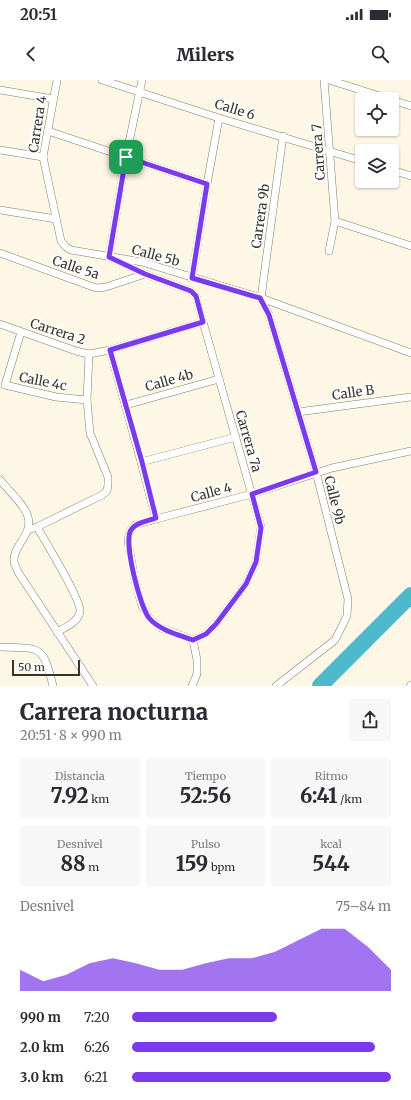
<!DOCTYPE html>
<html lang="es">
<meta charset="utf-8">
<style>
body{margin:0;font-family:Merriweather,serif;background:#f7f7f7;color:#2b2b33;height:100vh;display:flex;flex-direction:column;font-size:15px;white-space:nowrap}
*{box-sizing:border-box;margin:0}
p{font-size:13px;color:#7c7c81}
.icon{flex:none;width:22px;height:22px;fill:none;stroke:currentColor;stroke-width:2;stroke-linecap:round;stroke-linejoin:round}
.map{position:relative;height:606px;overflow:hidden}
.side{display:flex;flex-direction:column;background:#fff;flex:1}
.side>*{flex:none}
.controls{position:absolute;left:355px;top:12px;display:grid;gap:8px}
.controls a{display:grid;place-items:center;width:44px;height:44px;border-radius:4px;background:#fff;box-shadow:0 1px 3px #0004;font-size:20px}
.scale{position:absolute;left:12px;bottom:10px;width:68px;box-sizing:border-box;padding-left:4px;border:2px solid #38342c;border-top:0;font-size:11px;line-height:14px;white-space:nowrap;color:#38342c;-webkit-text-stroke:3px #fff;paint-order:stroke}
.pin{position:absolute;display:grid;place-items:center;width:34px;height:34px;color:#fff;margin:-17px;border-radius:8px;box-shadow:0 2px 6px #0006}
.round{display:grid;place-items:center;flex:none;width:42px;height:42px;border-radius:4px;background:#f7f7f7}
.head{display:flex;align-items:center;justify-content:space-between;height:68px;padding:0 20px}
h1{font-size:22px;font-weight:800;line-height:30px}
.stats{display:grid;grid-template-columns:repeat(3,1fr);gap:6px;height:68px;padding:4px 20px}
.stats div{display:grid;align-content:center;border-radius:4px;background:#f7f7f7;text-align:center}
.stats b{font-size:20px;font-weight:800}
.stats small{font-size:11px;font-weight:400}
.stats p{font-size:11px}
.chart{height:112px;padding:8px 20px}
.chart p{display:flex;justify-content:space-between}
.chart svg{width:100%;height:72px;margin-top:4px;fill:#7c3aed;opacity:.7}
ul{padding:0 20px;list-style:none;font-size:13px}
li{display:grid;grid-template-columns:64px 48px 1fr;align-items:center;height:30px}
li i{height:10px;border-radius:5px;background:#7c3aed}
.status{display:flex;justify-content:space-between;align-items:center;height:28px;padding:0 20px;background:#fff;direction:ltr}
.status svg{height:11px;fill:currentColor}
header{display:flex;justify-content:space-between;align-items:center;height:52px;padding:0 20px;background:#fff;font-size:18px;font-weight:800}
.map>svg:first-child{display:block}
</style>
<div class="status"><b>20:51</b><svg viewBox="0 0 49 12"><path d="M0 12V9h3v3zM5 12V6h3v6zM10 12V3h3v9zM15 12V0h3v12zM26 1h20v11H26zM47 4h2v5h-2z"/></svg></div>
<header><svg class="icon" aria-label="back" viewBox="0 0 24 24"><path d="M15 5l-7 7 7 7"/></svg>Milers<svg class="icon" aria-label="search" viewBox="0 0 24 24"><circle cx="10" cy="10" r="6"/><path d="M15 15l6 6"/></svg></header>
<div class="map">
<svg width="411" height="606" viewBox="0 0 411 606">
<rect width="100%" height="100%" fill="#fef7e6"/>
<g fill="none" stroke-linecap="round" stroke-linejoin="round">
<path stroke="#4cbaca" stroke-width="16" d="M320 606 411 515"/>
<defs>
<g id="minor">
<path d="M57 0 43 77 61 161 66 167 71 170 142 182 261 218 411 273"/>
<path d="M102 0 219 38 362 81"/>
<path d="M142 0 126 77 109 177 145 194 191 211 196 216 203 242 261 447 256 482 246 504 216 544 206 554 193 560 161 548 150 539 142 526 134 496 128 461 130 451 135 445 156 439 252 414 332 388 411 371"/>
<path d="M324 0 335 141 329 171"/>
<path d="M329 0 389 19"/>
<path d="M0 10 53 19"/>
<path d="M392 20 411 26"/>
<path d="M48 51 207 104"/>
<path d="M0 70 43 77"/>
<path d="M392 90 411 96"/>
<path d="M0 130 56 139"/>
<path d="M335 141 411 166"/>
<path d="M0 173 96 208 106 207 145 194"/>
<path d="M192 198 207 104 219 38"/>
<path d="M0 244 76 271 89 274 110 270 203 242"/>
<path d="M21 252 5 305 56 317 87 320 89 274"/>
<path d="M110 270 141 382 156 439"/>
<path d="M126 325 219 299"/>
<path d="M298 332 411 317"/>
<path d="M141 382 236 357"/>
<path d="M0 400C8 410 25 425 28 437 33 455 13 465 14 481 14 484 17 489 18 492L93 606"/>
<path d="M37 447C45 461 82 521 80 532 78 542 66 547 57 552"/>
<path d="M28 450 37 447 102 415 107 411 108 405V397L90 353 87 320"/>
<path d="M0 567C41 568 43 565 53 606"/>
<path d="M192 606 197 594V580L193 560"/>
<path d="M276 606 335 560 347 536 348 519 316 392 269 235 261 218 283 56"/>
<path d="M410 606 411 605"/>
</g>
</defs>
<use href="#minor" stroke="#847c68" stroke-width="8"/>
<use href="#minor" stroke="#fff" stroke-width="7"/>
</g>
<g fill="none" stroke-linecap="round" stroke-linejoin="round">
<defs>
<path id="route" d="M126 77 207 104 192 198 260 218 269 235 316 392 252 414 261 448 256 482 246 504 216 544 206 554 193 560C179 555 159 550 149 538 140 527 123 461 131 450 136 442 148 441 156 438L142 382 110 270 203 242 196 216 191 211 145 194 109 177Z"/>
</defs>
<use href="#route" stroke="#fff" stroke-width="8"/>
<use href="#route" stroke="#7c3aed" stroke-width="5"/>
</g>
<g text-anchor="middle" stroke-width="4" stroke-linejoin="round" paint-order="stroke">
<g font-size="13" fill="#38342c" stroke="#fff">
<text transform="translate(235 29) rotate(17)" y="5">Calle 6</text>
<text transform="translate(37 44) rotate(-81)" y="5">Carrera 4</text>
<text transform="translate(318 72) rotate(-94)" y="5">Carrera 7</text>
<text transform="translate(260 136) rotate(-82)" y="5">Carrera 9b</text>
<text transform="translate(156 175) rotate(15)" y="5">Calle 5b</text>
<text transform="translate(76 187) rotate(18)" y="5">Calle 5a</text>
<text transform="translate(58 251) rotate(18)" y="5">Carrera 2</text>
<text transform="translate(169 300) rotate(-16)" y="5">Calle 4b</text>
<text transform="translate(43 301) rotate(11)" y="5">Calle 4c</text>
<text transform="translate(353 312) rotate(-8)" y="5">Calle B</text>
<text transform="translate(249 361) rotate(74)" y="5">Carrera 7a</text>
<text transform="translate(211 412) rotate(-15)" y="5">Calle 4</text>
<text transform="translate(335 420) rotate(76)" y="5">Calle 9b</text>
</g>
</g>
</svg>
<div class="controls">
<a><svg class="icon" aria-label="locate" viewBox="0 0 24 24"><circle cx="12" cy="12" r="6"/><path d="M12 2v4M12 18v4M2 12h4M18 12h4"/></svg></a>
<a><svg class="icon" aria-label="layers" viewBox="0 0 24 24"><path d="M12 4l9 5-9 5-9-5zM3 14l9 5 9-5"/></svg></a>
</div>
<div class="scale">50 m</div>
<div class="pin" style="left:126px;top:77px;background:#1e9e55"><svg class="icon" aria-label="arrive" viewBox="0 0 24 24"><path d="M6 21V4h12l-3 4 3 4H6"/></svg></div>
</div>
<section class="side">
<div class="head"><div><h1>Carrera nocturna</h1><p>20:51 · 8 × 990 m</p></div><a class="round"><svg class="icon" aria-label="share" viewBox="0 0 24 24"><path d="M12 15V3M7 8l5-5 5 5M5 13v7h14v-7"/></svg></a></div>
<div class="stats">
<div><p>Distancia</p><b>7.92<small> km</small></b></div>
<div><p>Tiempo</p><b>52:56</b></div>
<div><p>Ritmo</p><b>6:41<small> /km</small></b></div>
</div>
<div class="stats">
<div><p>Desnivel</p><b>88<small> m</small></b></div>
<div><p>Pulso</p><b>159<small> bpm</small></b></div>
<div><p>kcal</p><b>544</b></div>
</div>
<div class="chart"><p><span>Desnivel</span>75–84 m</p>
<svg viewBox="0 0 160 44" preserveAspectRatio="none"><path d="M0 44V31L10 38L20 34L30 27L40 24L50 27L60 31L70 31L80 27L90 24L100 24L110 20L120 13L130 6L140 6L150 17L160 31V44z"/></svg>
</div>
<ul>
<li><b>990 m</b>7:20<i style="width:56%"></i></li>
<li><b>2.0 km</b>6:26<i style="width:94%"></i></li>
<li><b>3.0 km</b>6:21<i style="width:100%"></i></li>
</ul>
</section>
